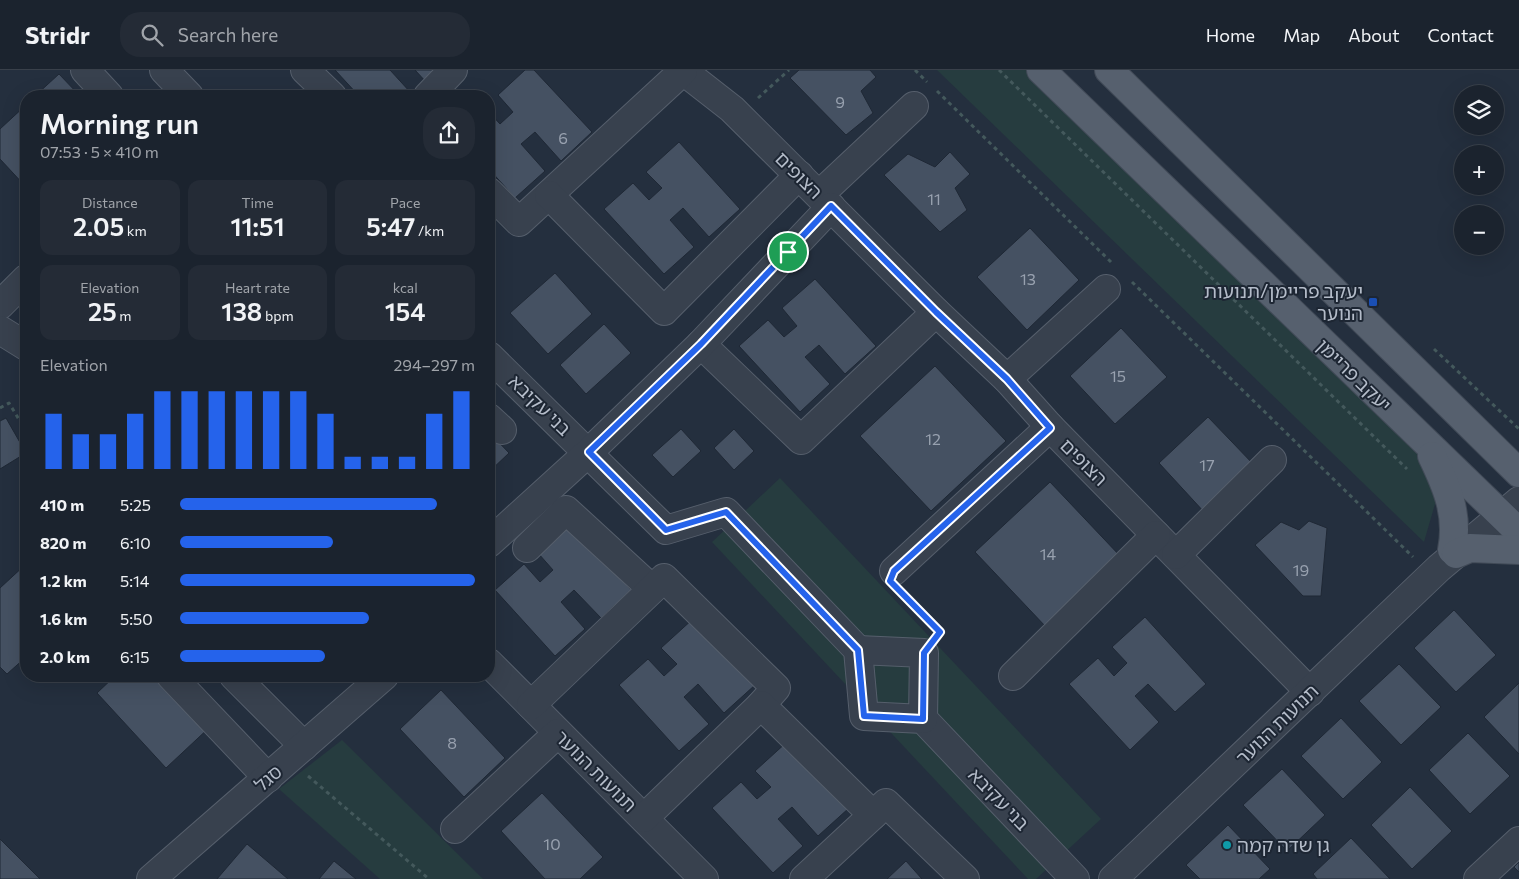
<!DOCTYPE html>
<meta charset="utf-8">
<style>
body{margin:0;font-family:Commissioner,"Noto Sans Hebrew",sans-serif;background:#242b36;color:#f1f3f6;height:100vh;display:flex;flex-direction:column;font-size:19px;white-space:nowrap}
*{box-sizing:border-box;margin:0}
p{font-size:16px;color:#a0a4aa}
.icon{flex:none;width:28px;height:28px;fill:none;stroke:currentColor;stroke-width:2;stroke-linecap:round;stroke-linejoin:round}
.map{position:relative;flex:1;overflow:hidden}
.details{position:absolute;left:20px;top:20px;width:475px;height:592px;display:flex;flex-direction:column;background:#1b232e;border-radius:20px;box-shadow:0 5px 20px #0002,0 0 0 1px #39404a}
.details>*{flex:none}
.fabs{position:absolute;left:1454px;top:15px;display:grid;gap:10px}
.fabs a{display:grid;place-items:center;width:50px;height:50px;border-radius:50%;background:#1b232e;box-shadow:0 5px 20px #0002,0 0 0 1px #39404a;font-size:25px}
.pin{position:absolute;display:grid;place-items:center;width:42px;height:42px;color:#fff;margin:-21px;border:2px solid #fff;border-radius:50%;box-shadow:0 1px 5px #0007}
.round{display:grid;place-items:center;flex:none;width:52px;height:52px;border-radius:20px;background:#242b36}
.summary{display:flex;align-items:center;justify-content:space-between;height:85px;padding:0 20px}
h1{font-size:28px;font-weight:600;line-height:38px}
.stats{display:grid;grid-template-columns:repeat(3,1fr);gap:8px;height:85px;padding:5px 20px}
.stats div{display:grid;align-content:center;border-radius:12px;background:#242b36;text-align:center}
.stats b{font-size:25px;font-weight:600}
.stats small{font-size:14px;font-weight:400}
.stats p{font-size:14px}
.chart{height:140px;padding:10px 20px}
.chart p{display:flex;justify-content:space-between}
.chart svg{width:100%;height:90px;margin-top:5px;stroke:#2563eb;stroke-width:6}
ul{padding:0 20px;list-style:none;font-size:16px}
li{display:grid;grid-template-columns:80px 60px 1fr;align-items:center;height:38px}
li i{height:12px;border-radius:6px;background:#2563eb}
header{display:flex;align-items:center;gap:30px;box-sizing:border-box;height:70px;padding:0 25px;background:#1b232e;border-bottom:1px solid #39404a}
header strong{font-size:24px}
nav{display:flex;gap:28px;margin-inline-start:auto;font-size:18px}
.search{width:350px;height:45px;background:#242b36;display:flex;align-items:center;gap:12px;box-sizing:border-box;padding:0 18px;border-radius:20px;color:#a0a4aa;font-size:19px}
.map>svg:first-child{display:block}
</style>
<header>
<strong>Stridr</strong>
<div class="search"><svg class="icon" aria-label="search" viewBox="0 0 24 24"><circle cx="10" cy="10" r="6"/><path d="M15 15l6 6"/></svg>Search here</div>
<nav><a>Home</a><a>Map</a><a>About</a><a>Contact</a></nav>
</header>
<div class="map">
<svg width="1519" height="809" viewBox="0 0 1519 809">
<rect width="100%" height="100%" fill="#242f3e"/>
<g fill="#263c3f">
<path d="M937 0H1041L1407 357 1437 427 1424 472Z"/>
<path d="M780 408 1101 749 1036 809H1028L712 472Z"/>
<path d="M342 670 483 809H380L279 719Z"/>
</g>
<g fill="#455162" stroke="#1f2835">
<path d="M335 0H390L411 23 408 26H359Z"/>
<path d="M415 0H441L427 13Z"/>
<path d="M525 0H534L592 62 561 91 535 62 521 74 545 101 515 128 489 99V42L500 54 513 42 498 25Z"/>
<path d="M799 0H870L876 7 861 21 873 43 846 65 790 8Z"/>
<path d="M59 4 80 26H35Z"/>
<path d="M26 35V117L0 89V59Z"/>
<path d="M679 72 740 139 709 167 683 138 670 150 694 177 664 204 604 139 633 113 649 130 662 118 646 102Z"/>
<path d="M950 82 970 104 955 118 967 140 940 162 884 105 908 84 935 97Z"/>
<path d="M1030 158 1079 210 1027 260 977 207Z"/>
<path d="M555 203 592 244 548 284 510 243Z"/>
<path d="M815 209 876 276 845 304 819 275 805 287 830 314 800 342 739 276 768 250 784 267 797 256 782 238Z"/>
<path d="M604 254 631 283 586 324 560 295Z"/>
<path d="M1121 258 1167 307 1115 354 1070 306Z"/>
<path d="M935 296 1006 371 931 441 860 366Z"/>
<path d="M1208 347 1255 396 1205 443 1159 393Z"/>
<path d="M6 348 26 383 0 399V351Z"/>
<path d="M681 359 701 381 673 407 652 385Z"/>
<path d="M734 359 754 381 734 400 714 378Z"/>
<path d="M489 362 509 383 489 402Z"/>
<path d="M1050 412 1121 487 1046 557 975 482Z"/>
<path d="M1309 451 1327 458 1321 526H1303L1255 475 1281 452 1299 460Z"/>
<path d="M570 453 631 520 601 548 574 520 561 532 585 559 555 586 495 520 524 494 540 512 553 500 538 483Z"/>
<path d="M26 494V587L7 604 0 597V518Z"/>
<path d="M1454 540 1496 585 1456 622 1414 578Z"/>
<path d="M1145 547 1206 614 1175 642 1148 614 1135 626 1159 652 1130 680 1069 614 1098 588 1114 606 1127 593 1112 577Z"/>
<path d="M694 548 755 615 724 643 698 614 684 627 709 654 679 681 619 615 648 589 664 606 677 594 661 578Z"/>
<path d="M1399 594 1441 637 1401 675 1359 631Z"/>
<path d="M115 606H166L212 655 166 698 97 623Z"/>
<path d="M1519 613V684L1484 647Z"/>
<path d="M441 620 505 688 464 727 400 659Z"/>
<path d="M1341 648 1382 692 1343 729 1301 686Z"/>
<path d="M1468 663 1510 706 1470 744 1429 700Z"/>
<path d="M788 671 849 738 818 766 792 737 778 749 803 776 773 803 712 738 741 712 757 729 771 717 755 701Z"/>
<path d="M1282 699 1325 745 1287 781 1243 735Z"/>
<path d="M1410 717 1452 761 1412 799 1371 755Z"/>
<path d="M542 723 603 787 580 809H545L501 761Z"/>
<path d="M1228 755 1270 799 1259 809H1200L1186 795Z"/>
<path d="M1351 768 1390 809H1317L1313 804Z"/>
<path d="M0 769 40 809H0Z"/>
<path d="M247 774 288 809H217Z"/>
<path d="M334 791 356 809H319Z"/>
<path d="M906 791 922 809H887Z"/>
<path d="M1519 792V802L1514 797Z"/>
</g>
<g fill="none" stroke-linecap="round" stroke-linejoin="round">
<defs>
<g id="minor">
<path d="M85 0 109 26"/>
<path d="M164 0 189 26"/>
<path d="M305 0 332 26"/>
<path d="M682 0 732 39 936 242 1007 309 1050 357 1310 622"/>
<path d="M428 26 453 0"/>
<path d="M489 122 519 152 683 1"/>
<path d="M549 125 664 241 799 105"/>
<path d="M819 125 914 36"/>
<path d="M0 235 26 209"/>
<path d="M0 260 26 276"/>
<path d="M701 274 801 370 936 242"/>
<path d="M489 286 666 460 726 442 858 580 864 646 923 649 1075 809"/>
<path d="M1007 309 1106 219"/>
<path d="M489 348 502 360"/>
<path d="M489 473 589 382 701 274 831 137"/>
<path d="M527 478 566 440 652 519"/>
<path d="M1176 485 1272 390"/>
<path d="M894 501 1050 357"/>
<path d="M858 580 924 583 923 649"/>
<path d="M489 593 704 809"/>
<path d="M171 606 268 708"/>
<path d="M234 606 304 676"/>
<path d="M1013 606 1156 465"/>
<path d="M531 635 664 508 776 618 761 635"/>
<path d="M644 748 761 635 873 745"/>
<path d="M455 759 558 663"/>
<path d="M151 809 384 606"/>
<path d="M804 809 886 733 965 809"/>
<path d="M1113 809 1439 498 1519 431"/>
<path d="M1478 809 1519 771"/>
</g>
<g id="major">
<path d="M1041 0 1519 462"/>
<path d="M1109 0 1519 403"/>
<path d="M1432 386C1447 417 1459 445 1452 480"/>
<path d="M1456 484 1470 478 1519 480"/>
</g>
</defs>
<use href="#minor" stroke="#565f6c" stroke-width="30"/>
<use href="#major" stroke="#414a57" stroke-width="30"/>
<g stroke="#44595c" stroke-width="3" stroke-dasharray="4 4" stroke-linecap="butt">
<path d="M915 0 927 12"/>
<path d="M999 0 1407 399"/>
<path d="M937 21 1113 194"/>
<path d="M758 28 789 0"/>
<path d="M1132 212 1413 487"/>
<path d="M1434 279 1519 359"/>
<path d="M0 338 9 333 26 361"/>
<path d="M903 524 937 559"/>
<path d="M308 706 429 809"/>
</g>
<use href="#minor" stroke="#38414e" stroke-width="28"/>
<use href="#major" stroke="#56606e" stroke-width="28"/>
</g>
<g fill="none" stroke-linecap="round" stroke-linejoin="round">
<defs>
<path id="route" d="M831 136 936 242 1007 309 1050 358 894 501 890 511 940 562 924 583 923 649 864 646 858 580 726 442 666 460 589 382 701 274Z"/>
</defs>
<use href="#route" stroke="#fff" stroke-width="10"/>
<use href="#route" stroke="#2563eb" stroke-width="6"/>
</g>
<rect fill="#1a4fb4" stroke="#1d2633" stroke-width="2" x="1368" y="227" width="10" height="10" rx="2.5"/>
<circle fill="#0f9aa8" stroke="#1d2633" stroke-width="2" cx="1227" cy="775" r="5"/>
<g text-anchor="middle" stroke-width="4" stroke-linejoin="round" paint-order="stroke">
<g font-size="16" fill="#98a1af">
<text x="840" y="38">9</text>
<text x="563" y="74">6</text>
<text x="934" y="135">11</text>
<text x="1028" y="215">13</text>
<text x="1118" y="312">15</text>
<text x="933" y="375">12</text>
<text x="1207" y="401">17</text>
<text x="1048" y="490">14</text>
<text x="1301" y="506">19</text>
<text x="452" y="679">8</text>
<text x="552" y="780">10</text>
</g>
<g font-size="19" fill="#b4bcc9" stroke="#1d2633">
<text transform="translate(799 105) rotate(45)" y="7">הצופים</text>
<text transform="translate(1354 305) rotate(44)" y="7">יעקב פריימן</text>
<text transform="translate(540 335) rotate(44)" y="7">בני עקיבא</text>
<text transform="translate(1084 392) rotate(45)" y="7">הצופים</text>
<text transform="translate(1277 654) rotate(-44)" y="7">תנועות הנוער</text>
<text transform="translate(596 701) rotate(45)" y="7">תנועות הנוער</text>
<text transform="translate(268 708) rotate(-41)" y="7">סגל</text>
<text transform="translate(999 729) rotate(46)" y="7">בני עקיבא</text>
</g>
<g font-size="19" fill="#b4bcc9" stroke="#1d2633" text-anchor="end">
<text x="1363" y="228">יעקב פריימן/תנועות<tspan x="1363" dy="22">הנוער</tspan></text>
<text x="1237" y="782" text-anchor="start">גן שדה קמה</text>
</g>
</g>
</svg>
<div class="fabs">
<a><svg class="icon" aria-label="layers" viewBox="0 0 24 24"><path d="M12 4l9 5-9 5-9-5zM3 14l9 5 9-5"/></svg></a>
<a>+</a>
<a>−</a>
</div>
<div class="pin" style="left:788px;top:182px;background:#1e9e55"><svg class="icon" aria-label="arrive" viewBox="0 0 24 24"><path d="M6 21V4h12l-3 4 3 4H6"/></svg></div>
<section class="details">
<div class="summary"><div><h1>Morning run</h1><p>07:53 · 5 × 410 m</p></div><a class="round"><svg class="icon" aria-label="share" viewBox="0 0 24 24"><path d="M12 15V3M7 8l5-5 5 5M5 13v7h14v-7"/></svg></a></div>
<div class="stats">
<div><p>Distance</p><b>2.05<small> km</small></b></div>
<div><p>Time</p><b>11:51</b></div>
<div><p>Pace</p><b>5:47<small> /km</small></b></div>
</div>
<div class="stats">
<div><p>Elevation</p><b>25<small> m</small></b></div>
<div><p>Heart rate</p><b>138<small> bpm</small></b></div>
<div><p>kcal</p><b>154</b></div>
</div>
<div class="chart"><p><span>Elevation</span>294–297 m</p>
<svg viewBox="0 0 160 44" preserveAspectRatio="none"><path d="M5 44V17M15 44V27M25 44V27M35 44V17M45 44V6M55 44V6M65 44V6M75 44V6M85 44V6M95 44V6M105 44V17M115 44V38M125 44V38M135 44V38M145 44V17M155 44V6"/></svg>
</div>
<ul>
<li><b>410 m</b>5:25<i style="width:87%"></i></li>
<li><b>820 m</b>6:10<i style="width:52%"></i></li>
<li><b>1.2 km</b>5:14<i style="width:100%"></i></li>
<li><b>1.6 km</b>5:50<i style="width:64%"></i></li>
<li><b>2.0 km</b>6:15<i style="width:49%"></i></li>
</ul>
</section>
</div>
